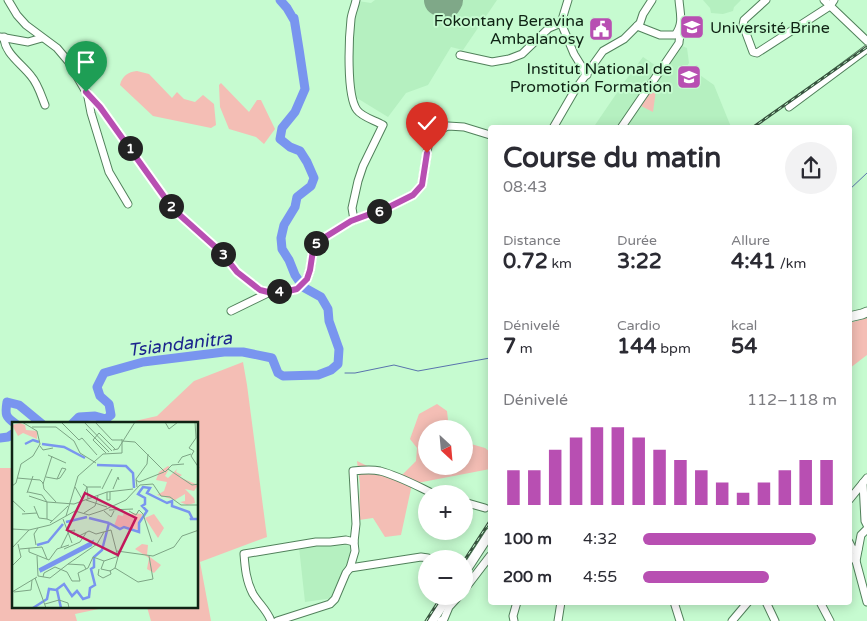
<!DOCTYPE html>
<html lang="fr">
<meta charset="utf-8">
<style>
body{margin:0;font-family:"Varela Round",sans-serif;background:#f2f2f3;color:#2b2b33;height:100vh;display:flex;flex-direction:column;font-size:19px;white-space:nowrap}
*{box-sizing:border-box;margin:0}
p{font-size:16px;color:#7c7c81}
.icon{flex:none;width:28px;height:28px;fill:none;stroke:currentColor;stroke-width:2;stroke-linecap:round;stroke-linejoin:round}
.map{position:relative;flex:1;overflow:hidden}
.sheet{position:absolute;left:488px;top:125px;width:364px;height:480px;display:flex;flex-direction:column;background:#fff;border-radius:5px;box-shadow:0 2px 12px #0003}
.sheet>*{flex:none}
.needle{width:32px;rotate:154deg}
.buttons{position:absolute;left:418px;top:420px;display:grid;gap:10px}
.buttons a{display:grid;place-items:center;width:55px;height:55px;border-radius:50%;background:#fff;box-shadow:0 2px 12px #0003;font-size:25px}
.pin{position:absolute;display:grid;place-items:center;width:42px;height:42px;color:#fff;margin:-51px -21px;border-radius:50% 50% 50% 0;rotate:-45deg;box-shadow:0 0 5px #0007}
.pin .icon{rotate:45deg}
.km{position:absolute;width:25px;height:25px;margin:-12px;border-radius:50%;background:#222;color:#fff;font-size:14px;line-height:25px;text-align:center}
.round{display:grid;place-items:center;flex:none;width:52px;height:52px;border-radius:26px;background:#f2f2f3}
.overview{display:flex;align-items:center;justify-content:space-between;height:85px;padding:0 15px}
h1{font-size:28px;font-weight:800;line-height:38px}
.metrics{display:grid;grid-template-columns:repeat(3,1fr);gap:8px;height:85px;padding:5px 15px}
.metrics div{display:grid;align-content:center}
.metrics b{font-size:21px;font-weight:800}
.metrics small{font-size:14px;font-weight:400}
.metrics p{font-size:14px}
.chart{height:140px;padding:10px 15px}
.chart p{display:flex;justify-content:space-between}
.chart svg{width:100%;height:90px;margin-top:5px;stroke:#b84fb2;stroke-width:6}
ul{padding:0 15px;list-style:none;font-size:16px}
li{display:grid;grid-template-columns:80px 60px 1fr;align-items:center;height:38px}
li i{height:12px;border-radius:6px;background:#b84fb2}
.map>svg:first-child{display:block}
</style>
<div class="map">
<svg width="867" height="621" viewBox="0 0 867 621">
<rect width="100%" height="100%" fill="#c6fbd0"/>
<g fill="#b5f0c0">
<path d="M375 0H497L463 50 451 47 428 85 406 93 388 117 352 95 353 18 358 1 371 3Z"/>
<path d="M703 0H741L734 7 733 11 723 14 711 13 710 8Z"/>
<path d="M675 43 687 48 689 63 687 66 714 85 731 127 593 128 625 81 643 57 659 68Z"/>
<path d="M350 545 351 559 333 598 305 602 299 547Z"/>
</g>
<g fill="#f4beb5">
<path d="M137 71 149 74 172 98 177 92 184 99 195 102 203 95 214 104 216 125 211 128 153 116 120 85C122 76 128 72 137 71Z"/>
<path d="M221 83 249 112 257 100H261L275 129 264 144 256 137 229 129 220 107 219 85Z"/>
<path d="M656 83H657L653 112 641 106Z"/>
<path d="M867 318V355L850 368H849V323Z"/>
<path d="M243 362 247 385 267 537 200 562 211 621H151L147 607H198V424L126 423 157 416 194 381Z"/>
<path d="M437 404 447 411 449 429H426V466H464V442L485 448 490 452V469L412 484 401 535 385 537 373 518 359 520 360 485 357 461 386 475 403 474 416 461 417 448 410 439 419 414Z"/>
<path d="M0 468H14V607H108L75 614 77 621H0Z"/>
</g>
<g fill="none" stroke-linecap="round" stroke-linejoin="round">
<g stroke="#5973ad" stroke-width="1">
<path d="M849 190 867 173"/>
<path d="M345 373H355L394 365 418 371 490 358"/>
</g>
<g stroke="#7995ef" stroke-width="9">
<path d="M16 424C5 417 5 414 7 402L19 405 42 424"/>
<path d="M72 424 79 417 95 416 106 419 111 415 109 404 100 396 97 387 104 373 143 362 224 352H243L272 358 278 373 283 376 318 375 331 370 338 364 339 349 329 321 328 309 321 297 303 287 295 275 289 260 282 249 281 238 284 225 295 207 297 197 311 186 314 178 307 162 300 151 290 147 280 139 282 128 295 112 305 89 299 49 294 18V20L287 8 280 0"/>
<path d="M0 438 8 437 14 433"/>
</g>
<path stroke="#7fa888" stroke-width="32" d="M440 0 445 3 447 0"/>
<defs>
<g id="minor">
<path d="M8 0 17 15 26 25 57 48 68 61 86 92 100 107 173 209 222 253 237 272 260 290 268 293 275 291H287L297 289 307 279 310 270 314 244 351 221 389 207 413 195 422 185 429 140 435 132 448 126 464 127 490 135"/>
<path d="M568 0 561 23 574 54 587 75"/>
<path d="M766 0 744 20 743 25 753 52 757 53 830 6 834 0"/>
<path d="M824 0 867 41"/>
<path d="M637 26 660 35H675C684 24 680 13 679 0"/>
<path d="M0 37 28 42 42 38"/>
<path d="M4 37C4 53 22 64 31 76 38 84 41 95 45 105"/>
<path d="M460 55 492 62 509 59 522 54 549 28 561 23"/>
<path d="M87 92 91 113 109 172 128 204"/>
<path d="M789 107 867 49"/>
<path d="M553 128 575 90 603 51 624 39 640 23 643 14 652 0"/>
<path d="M621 128 679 43C679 38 681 36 680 29"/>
<path d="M354 220 352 208 358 181 363 166 383 125C374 120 362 117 357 110 346 95 349 37 351 19 352 12 355 6 356 0"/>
<path d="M231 311 268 293"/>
<path d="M863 483 865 521 867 525"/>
<path d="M849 500 867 478"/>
<path d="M464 502 485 508"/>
<path d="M867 529 861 535 856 561 867 602"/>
<path d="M849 542 852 548 856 551 858 549"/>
<path d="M849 553 856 561"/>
<path d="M350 568 421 557 428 558"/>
<path d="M464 590 490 556"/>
<path d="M674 602 680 621"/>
<path d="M766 602 775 621"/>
<path d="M820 602 830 621"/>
<path d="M271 621C267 610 259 604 253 594 246 581 245 567 244 554L316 542H330L346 540 354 542"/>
<path d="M277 621 330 604 335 599 346 573 350 568 355 551 354 542 356 524 353 471C362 470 371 469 380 471 399 476 417 486 434 494"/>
<path d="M441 621 444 619 449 607 459 596"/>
<path d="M514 621 513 616 517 602"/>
<path d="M558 621 561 602"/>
<path d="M732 621 748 602"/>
</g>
<g id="major">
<path d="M849 317 862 314 867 312"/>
<path d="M464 573 490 533"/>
<path d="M432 621 448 596"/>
</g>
</defs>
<use href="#minor" stroke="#51815b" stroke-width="9"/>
<use href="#major" stroke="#51815b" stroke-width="11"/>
<use href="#minor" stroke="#fff" stroke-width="7"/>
<use href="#major" stroke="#fff" stroke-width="9"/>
<defs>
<g id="rail">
<path d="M752 128 867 47"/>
<path d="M464 561 490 521"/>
<path d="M426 621 442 596"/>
</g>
</defs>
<use href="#rail" stroke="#38543f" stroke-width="3"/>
<use href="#rail" stroke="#c6fbd0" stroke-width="1" stroke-dasharray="4" stroke-linecap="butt"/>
</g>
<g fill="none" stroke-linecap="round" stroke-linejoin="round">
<defs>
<path id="route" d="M86 92 100 107 173 209 222 253 237 272 260 290 268 292 275 291H288L297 289 307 279 310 270 314 244 351 221 389 207 413 195 422 185 427 153"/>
</defs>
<use href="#route" stroke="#fff" stroke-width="10"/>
<use href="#route" stroke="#b84fb2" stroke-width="6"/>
</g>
<defs>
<symbol id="university-square" viewBox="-11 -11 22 22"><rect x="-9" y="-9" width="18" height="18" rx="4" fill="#b84fb2" stroke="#c6fbd0"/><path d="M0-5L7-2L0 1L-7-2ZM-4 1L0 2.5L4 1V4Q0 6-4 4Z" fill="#fff"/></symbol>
<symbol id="civic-square" viewBox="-11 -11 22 22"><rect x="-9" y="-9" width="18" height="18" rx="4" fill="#b84fb2" stroke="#c6fbd0"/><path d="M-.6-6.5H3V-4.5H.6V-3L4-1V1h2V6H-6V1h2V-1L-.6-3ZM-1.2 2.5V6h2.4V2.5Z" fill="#fff"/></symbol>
</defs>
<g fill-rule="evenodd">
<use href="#university-square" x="678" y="13" width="28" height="28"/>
<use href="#civic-square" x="587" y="15" width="28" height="28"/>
<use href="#university-square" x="675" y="63" width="28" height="28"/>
</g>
<g text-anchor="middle" stroke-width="4" stroke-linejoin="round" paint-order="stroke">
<g font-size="16" fill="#0f2314" stroke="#c6fbd0" text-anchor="end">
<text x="584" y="26">Fokontany Beravina<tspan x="584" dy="18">Ambalanosy</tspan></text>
<text x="710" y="33" text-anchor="start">Université Brine</text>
<text x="672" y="74">Institut National de<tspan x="672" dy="18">Promotion Formation</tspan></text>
</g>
<g font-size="18" font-style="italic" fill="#1c258d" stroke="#c6fbd0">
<text transform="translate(180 344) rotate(-7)" y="6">Tsiandanitra</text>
</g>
</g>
<g transform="translate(12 422)">
<rect width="186" height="186" fill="#c6fbd0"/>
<path d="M8 1 13 3 14 8 25 9V17L11 11 6 14 0 3ZM156 44 158 45 153 54 156 56 165 47 164 50 170 53 167 55 186 63 182 69 173 67 182 76 183 81 175 83 168 80 173 79V72L163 78 145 73 152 69 155 60 144 58 147 50ZM112 89 119 94 120 91 130 92 127 108 102 104 106 93 111 94ZM142 92 152 106 146 116 133 96ZM130 122 136 123 135 133 149 143 142 151 135 147 137 136 123 127Z" fill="#f4beb5"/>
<path fill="none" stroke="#7995ef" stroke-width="2.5" d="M13 22 21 18 27 20M30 22 52 25 73 36M85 43 114 44 121 51 122 66M77 96 97 101M54 100 75 95M97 101 108 107 112 105 127 110V101L135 89 130 84 133 82V76L126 72 131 65 138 66 135 71 155 81 160 79V84L177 90 180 96 178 97H187M80 120 79 123 29 149 28 147ZM25 123 36 120 51 102M45 168 49 186M21 186 35 177 37 167 44 168 52 162 60 174 65 169 71 177 77 175 78 166 83 163 79 147 82 145V135L90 128 97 101"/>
<path fill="none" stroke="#7da585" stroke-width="1" d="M49 0 67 18 70 16 85 33M72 0 100 29M83 0 100 18H110M153 0 157 7 166 0M183 0 184 16 177 26 182 29 179 34 187 46M20 5H44L62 19 68 31 84 41M74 7 97 30M87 11 81 18 94 31M87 11 104 28M110 19 123 20 153 50 160 43 172 42M28 24 31 28 41 26M101 28 106 27 123 0M36 33 54 41M166 41 170 35 179 32M156 47 180 63 187 62M34 55 45 57 48 56 54 47 50 46 45 57M5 56 28 58 31 61M124 58 127 60 152 50M31 61 32 67 44 80M31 62 40 34M71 62 75 65 76 77M0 64 4 61 9 42 21 34 28 22 25 9 10 0M63 65 70 77 75 65H89M125 65 124 57 135 42 136 32M90 67 100 47M101 67 106 55 107 58M16 70 30 73 35 80M95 70V78H98V70M15 71 21 54M17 74 35 80 62 82 95 70 121 67M0 78 13 90M74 78 95 85M35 80V97L40 99M22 84 27 96 35 97M97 88 121 87M92 89 99 95 102 89M117 89 124 93 127 88 131 92 140 120M72 91 83 84 86 74M10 92 25 91M54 94 66 54 91 32 110 31V17M51 97 60 121M38 101 56 84M0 107 17 108M24 123 22 112 26 106M49 125 57 109 63 108 61 111M0 126 17 108 38 103 63 89 77 93 92 88 114 78 128 63 141 62 149 74 158 75 169 83H187M17 126V130L37 138 45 127 57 123M8 127 30 125 35 137M52 127 68 120 74 111M105 129 141 134 162 125 170 114 187 108M25 134 26 154M92 139 107 134M56 142 85 122 92 110M0 144 9 135 6 122M103 146 126 160 141 157 137 134M87 147 86 153 91 156 99 152 98 148M26 154 38 156 56 142 72 143 74 147M31 155 32 151 43 145 55 150 60 159M23 156 34 186M60 159H68L66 151 76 146 81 135 92 139 89 147 98 149 103 146 106 135 99 108 84 112 77 109 65 115M0 170 25 155M2 170 19 168 20 158M33 182 47 178 56 181 57 186"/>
<path fill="#c2185b" fill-opacity="0.15" stroke="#c2185b" stroke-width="2.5" d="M73 71 124 96 106 133 55 108Z"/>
<rect width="186" height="186" fill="none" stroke="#0f2314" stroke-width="2.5"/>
</g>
</svg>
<div class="buttons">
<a><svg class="needle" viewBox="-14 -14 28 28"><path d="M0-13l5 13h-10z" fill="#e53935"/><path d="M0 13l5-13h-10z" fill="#7c7c81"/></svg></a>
<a>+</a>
<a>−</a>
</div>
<div class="pin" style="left:86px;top:92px;background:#1e9e55"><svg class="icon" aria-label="arrive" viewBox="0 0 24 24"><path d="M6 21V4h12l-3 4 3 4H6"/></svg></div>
<div class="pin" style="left:427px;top:153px;background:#d93025"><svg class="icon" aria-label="check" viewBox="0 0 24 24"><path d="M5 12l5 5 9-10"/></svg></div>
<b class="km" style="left:130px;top:148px">1</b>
<b class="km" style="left:171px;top:206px">2</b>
<b class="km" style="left:223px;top:254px">3</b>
<b class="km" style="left:279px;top:291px">4</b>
<b class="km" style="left:316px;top:243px">5</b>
<b class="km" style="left:379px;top:211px">6</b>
<section class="sheet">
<div class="overview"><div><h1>Course du matin</h1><p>08:43</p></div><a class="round"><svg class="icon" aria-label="share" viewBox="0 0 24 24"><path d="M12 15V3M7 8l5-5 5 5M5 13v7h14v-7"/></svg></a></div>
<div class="metrics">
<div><p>Distance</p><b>0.72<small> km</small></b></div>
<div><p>Durée</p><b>3:22</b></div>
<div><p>Allure</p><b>4:41<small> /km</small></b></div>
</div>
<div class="metrics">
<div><p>Dénivelé</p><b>7<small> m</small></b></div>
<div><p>Cardio</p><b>144<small> bpm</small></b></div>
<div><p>kcal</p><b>54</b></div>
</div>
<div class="chart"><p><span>Dénivelé</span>112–118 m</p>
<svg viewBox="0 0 160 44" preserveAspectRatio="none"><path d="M5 44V27M15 44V27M25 44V17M35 44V11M45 44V6M55 44V6M65 44V11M75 44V17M85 44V22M95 44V27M105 44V33M115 44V38M125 44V33M135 44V27M145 44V22M155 44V22"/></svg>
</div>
<ul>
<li><b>100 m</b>4:32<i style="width:89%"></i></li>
<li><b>200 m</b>4:55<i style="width:65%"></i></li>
</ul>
</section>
</div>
